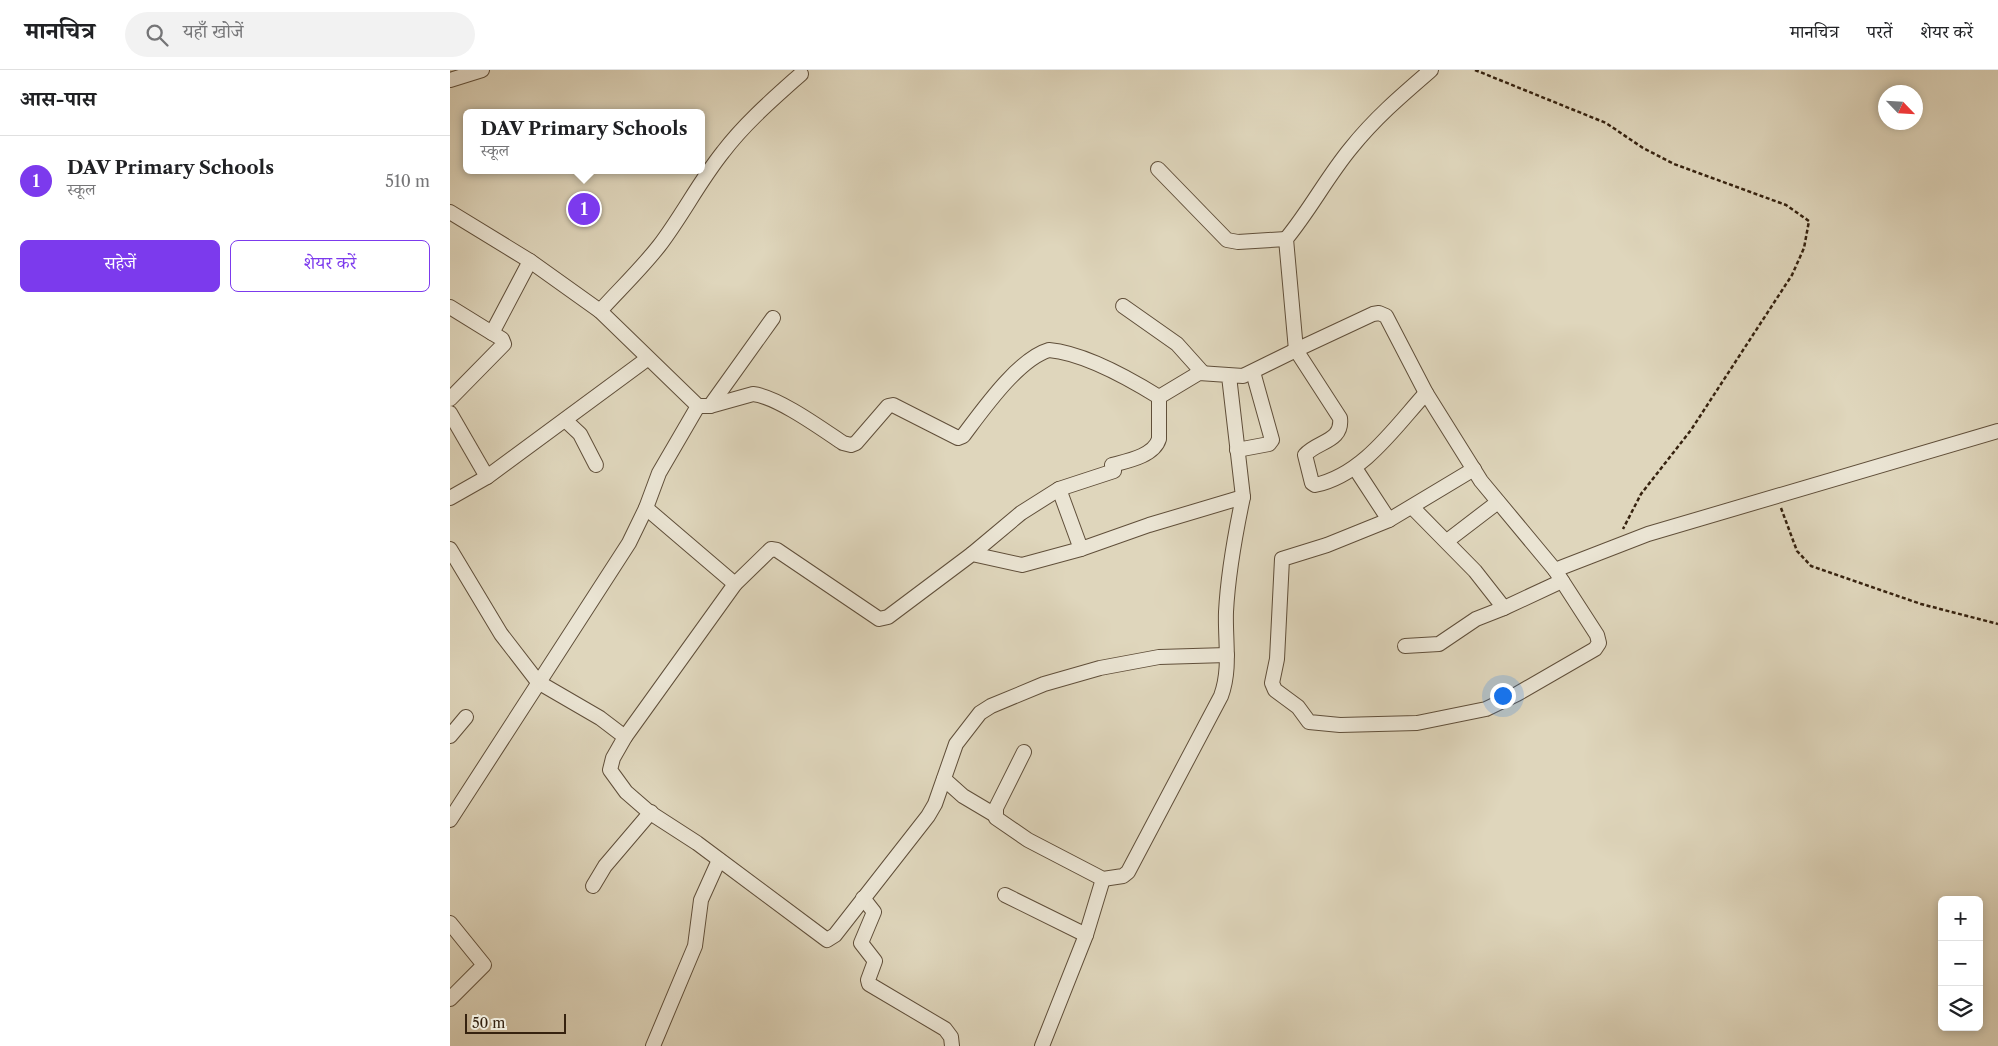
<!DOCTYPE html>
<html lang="hi">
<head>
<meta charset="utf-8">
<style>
	:root { --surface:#fff; --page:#f2f2f2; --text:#202124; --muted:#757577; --line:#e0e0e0; --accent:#7c3aed }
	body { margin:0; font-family:"Libre Caslon Text","Noto Serif Devanagari",serif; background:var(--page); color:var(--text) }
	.controls { position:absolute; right:15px; bottom:15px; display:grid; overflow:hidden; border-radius:8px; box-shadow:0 2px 8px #0003 }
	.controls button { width:45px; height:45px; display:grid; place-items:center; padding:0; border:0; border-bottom:1px solid var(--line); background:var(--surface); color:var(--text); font:25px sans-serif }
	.compass { position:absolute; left:1428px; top:15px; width:45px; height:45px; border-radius:50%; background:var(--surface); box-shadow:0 2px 8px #0003; rotate:115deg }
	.scale { position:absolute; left:15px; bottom:12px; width:101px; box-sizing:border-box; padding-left:5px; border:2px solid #36220f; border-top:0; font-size:14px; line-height:18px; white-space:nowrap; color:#36220f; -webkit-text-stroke:4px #eae4d3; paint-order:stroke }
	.you { position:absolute; left:1052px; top:625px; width:18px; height:18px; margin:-12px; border:4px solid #fff; border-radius:50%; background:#1a73e8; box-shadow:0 0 0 8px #1a73e833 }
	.badge { display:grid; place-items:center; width:32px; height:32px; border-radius:50%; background:var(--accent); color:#fff; font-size:16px; font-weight:700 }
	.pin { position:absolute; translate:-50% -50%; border:2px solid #fff; box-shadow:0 1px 5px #0006 }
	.popup { position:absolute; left:13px; top:39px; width:242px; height:65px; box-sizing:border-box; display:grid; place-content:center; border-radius:8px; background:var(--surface); filter:drop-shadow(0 1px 4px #0005); font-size:16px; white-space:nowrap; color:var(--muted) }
	.popup b { font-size:19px; color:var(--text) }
	.popup::after { content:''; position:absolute; left:50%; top:100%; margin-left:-10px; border:10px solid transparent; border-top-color:var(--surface) }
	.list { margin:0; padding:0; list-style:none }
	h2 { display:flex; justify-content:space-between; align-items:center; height:65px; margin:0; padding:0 20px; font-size:21px }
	h2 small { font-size:16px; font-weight:400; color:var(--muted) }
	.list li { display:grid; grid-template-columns:32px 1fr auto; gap:15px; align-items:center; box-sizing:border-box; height:90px; padding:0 20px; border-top:1px solid var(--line) }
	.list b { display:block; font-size:19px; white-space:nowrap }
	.list p { margin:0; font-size:16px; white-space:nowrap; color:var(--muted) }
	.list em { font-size:16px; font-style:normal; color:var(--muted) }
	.actions { display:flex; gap:10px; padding:15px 20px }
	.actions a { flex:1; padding:11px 0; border:1px solid var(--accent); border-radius:8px; text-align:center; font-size:18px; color:var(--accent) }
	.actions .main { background:var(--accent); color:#fff }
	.icon { flex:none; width:28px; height:28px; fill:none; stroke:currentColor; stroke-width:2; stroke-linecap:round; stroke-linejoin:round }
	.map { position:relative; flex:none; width:1548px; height:976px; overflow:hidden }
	header { display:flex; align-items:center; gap:30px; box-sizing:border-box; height:70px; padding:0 25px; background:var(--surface); border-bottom:1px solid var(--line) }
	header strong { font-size:24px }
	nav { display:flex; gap:28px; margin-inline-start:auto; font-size:18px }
	.search { width:350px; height:45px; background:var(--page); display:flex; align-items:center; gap:12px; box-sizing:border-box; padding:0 18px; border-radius:28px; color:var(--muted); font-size:19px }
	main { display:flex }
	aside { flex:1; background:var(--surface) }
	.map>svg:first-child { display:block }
</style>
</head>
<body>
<header>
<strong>मानचित्र</strong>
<div class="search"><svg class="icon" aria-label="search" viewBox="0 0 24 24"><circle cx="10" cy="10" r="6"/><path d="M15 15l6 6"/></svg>यहाँ खोजें</div>
<nav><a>मानचित्र</a><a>परतें</a><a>शेयर करें</a></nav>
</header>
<main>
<aside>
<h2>आस-पास<small></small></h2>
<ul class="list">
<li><span class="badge">1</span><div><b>DAV Primary Schools</b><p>स्कूल</p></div><em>510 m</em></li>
</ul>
<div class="actions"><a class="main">सहेजें</a><a>शेयर करें</a></div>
</aside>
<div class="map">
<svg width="1548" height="976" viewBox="0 0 1548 976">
	<rect width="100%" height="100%" fill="#dfd6bc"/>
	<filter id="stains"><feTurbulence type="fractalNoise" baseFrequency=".004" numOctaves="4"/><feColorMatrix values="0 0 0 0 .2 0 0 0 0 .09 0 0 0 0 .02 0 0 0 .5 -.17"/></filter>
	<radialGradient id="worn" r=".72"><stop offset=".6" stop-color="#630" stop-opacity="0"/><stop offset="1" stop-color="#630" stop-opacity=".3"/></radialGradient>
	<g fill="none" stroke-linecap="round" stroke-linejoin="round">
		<defs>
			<g id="street">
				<path d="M 981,0 C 952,25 925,48 901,78 C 877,107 860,140 836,169 L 846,280 L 923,244 L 929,243 L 936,246 L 976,323 L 1031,411 L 1105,500 L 1198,464 L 1548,361"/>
				<polyline points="0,10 32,0"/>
				<polyline points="708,99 777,170 788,172 836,169"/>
				<polyline points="0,142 80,191 150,241 248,336 209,403 196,438 179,473 0,750"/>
				<polyline points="673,236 727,274 753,303"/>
				<polyline points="0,237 42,263"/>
				<path d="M 150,241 C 169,220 191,199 209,176 C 232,146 249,112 273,82 C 295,53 323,29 351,4"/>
				<path d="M 779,306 L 793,427 L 699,455 L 631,479 L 609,419 L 664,401 L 662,395 C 677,391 704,386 709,369 L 709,327 L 749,303 L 793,306 L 846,280 L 890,348 C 893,372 867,371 855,385 L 862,413 L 865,415 C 913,405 945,357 976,323"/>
				<polyline points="0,329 54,274 52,269 42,263 80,191"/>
				<path d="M 248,336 L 260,336 L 303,324 C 328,327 372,359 393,373 L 401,375 L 406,373 L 438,336 L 443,335 L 508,368 L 513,366 C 532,341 568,289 599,280 C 633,283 680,309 709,327"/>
				<polyline points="260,336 323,248"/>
				<polyline points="0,343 37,407"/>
				<polyline points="115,350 130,364 146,395"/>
				<polyline points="787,380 819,374 822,370 803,302"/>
				<polyline points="905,398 939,450 1024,399"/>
				<polyline points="0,428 37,407 197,289"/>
				<polyline points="962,437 1025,501 1054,538 1112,511"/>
				<polyline points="196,438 285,514"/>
				<polyline points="939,450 877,475 832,489 827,589 822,613 825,620 848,637 859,652 890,655 967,653 1036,639 1067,624 1145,579 1149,573 1147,565 1105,500"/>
				<polyline points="997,471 1048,432"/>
				<polyline points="0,479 51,564 88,612 150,648 175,667 163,688 160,700 176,722 199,742 247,773 377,870 385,865 478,746 485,734 506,674 530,643 541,636 594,614 650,598 709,587 777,585"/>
				<polyline points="522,484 571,443 609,419"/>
				<polyline points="955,576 989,574 1026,549 1054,538"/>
				<polyline points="0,666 16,647"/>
				<polyline points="175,667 285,514 321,479 327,480 429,549 438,547 522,484 572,495 631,479"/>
				<path d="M 574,682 L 546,738 L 546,748 L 578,770 L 653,809 L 673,806 L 678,802 L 771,626 C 781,599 775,571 776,542 C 778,503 785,465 793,427"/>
				<polyline points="494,709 513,726 545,745"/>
				<polyline points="143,816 155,796 201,742"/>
				<polyline points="555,825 636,865"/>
				<polyline points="413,828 424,842 411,873 425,891 418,910 419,914 495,959 501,967 502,976"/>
				<polyline points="0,853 34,895 0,929"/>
				<polyline points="203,976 245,876 251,830 269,790"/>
				<polyline points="592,976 636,865 653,809"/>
			</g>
		</defs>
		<!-- street casing -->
		<use href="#street" stroke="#604f3a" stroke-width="16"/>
		<!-- path -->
		<g stroke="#36220f" stroke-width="2.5" stroke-dasharray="4 2.5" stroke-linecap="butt">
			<polyline points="1025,0 1156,53 1193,78 1224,94 1336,135 1359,151 1354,178 1342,205 1241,360 1191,424 1173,459"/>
			<polyline points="1331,438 1347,481 1361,496 1471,534 1548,554"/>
		</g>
		<!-- street -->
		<use href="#street" stroke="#eae4d3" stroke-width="14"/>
	</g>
	<rect width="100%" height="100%" filter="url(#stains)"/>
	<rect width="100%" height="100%" fill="url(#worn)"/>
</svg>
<div class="controls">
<button>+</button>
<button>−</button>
<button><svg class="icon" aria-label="layers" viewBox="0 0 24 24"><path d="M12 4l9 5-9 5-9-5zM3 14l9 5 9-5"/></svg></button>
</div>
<svg class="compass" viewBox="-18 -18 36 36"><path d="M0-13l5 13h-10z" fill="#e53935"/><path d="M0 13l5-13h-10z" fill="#757577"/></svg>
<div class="scale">50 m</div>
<div class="you"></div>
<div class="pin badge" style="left:134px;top:139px">1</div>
<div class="popup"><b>DAV Primary Schools</b>स्कूल</div>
</div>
</main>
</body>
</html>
